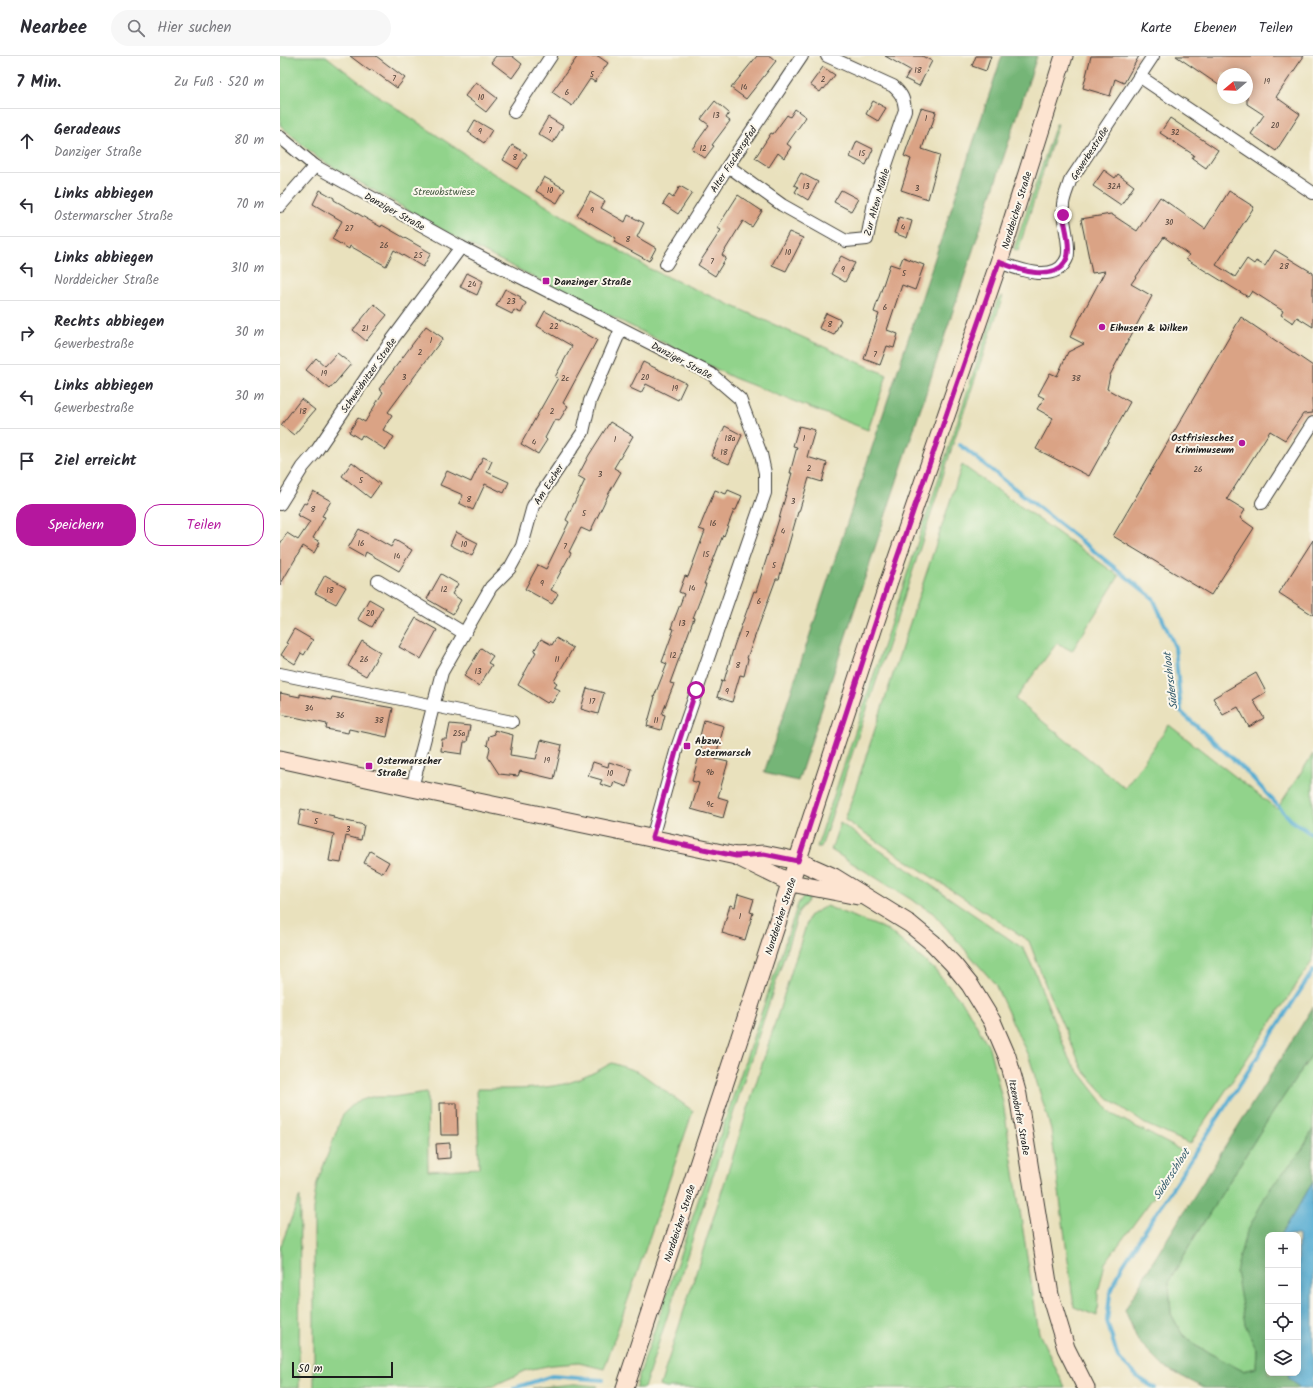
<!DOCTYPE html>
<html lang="de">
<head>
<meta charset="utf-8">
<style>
	:root { --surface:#fff; --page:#f7f7f7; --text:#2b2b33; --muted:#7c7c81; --line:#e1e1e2; --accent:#b5179e }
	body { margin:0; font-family:Kalam,sans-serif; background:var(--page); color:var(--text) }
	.controls { position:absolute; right:12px; bottom:12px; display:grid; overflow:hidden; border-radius:8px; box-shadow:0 2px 10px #0003 }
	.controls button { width:36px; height:36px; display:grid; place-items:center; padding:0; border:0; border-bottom:1px solid var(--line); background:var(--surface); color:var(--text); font:20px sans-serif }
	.compass { position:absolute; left:937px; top:12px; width:36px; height:36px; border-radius:50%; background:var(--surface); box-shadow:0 2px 10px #0003; rotate:251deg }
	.scale { position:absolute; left:12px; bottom:10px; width:101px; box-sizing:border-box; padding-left:4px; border:2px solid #1c1c1c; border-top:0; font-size:11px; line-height:14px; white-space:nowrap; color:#1c1c1c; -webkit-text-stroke:3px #fbf7ec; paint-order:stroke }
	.stop { position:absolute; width:12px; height:12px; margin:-9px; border:3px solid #b5179e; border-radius:50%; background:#fff }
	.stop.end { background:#b5179e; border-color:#fff; box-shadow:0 1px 4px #0008 }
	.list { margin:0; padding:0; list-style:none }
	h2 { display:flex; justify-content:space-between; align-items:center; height:52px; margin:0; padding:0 16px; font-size:17px }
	h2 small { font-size:13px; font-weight:400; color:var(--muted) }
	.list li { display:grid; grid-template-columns:26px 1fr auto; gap:12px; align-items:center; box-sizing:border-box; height:64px; padding:0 16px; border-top:1px solid var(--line) }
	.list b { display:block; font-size:15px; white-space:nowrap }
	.list p { margin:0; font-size:13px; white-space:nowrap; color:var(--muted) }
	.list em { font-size:13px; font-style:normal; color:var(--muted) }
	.actions { display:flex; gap:8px; padding:12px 16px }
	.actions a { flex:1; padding:9px 0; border:1px solid var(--accent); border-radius:16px; text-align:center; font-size:14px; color:var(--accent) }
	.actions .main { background:var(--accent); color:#fff }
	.icon { flex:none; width:22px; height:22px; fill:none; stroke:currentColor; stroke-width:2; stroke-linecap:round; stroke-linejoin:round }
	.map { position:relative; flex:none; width:1033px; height:1332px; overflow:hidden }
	header { display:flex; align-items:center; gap:24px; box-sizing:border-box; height:56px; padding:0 20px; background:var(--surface); border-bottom:1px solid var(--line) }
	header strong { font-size:19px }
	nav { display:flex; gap:22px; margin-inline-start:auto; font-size:14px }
	.search { width:280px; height:36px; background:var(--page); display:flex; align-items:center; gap:10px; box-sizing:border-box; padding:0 14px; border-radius:22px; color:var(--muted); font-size:15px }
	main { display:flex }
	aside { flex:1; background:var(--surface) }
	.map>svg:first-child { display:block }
</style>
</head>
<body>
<header>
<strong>Nearbee</strong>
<div class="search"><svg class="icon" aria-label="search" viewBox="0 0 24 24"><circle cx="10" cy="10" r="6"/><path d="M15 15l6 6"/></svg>Hier suchen</div>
<nav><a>Karte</a><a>Ebenen</a><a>Teilen</a></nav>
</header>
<main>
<aside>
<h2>7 Min.<small>Zu Fuß · 520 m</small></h2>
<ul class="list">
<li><svg class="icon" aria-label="ahead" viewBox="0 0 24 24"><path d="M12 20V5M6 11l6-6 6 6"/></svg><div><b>Geradeaus</b><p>Danziger Straße</p></div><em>80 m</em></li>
<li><svg class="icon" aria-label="left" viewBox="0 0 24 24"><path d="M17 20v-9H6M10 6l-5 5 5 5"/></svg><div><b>Links abbiegen</b><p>Ostermarscher Straße</p></div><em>70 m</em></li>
<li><svg class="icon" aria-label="left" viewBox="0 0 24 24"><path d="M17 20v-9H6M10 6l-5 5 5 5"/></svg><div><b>Links abbiegen</b><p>Norddeicher Straße</p></div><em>310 m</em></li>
<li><svg class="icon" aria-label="right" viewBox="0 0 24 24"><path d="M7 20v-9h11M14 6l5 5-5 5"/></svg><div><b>Rechts abbiegen</b><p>Gewerbestraße</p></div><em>30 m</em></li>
<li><svg class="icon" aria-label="left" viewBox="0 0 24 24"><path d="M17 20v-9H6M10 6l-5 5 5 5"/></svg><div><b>Links abbiegen</b><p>Gewerbestraße</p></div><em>30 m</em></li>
<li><svg class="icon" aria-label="arrive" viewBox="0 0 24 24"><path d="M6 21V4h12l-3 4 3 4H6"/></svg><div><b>Ziel erreicht</b></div></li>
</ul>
<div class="actions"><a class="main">Speichern</a><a>Teilen</a></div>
</aside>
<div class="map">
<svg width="1033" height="1332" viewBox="0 0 1033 1332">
	<rect width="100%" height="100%" fill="#fbf7ec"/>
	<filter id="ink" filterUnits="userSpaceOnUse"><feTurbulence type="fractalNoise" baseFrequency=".025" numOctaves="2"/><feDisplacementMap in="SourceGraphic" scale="8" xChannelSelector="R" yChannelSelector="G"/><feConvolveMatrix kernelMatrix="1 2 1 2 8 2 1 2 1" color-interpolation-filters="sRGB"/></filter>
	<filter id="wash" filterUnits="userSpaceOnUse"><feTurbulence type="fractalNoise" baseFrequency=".012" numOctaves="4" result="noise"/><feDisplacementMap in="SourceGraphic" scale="16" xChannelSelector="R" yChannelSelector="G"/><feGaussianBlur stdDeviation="0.9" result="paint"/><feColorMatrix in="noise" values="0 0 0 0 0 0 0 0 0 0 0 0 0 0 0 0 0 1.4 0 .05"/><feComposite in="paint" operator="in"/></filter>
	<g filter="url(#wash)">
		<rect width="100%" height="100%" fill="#e9e1bd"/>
		<!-- green -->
		<g fill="#91d38b" stroke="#567854">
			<polygon points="0,0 46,0 87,32 211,116 370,213 607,319 588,374 454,322 184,186 39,103 0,69"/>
			<polygon points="776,68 778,68 738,195 734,193"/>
			<polygon points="723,240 674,385 634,511 545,780 541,791 537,791 718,243"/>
			<polygon points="682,409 839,520 792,595 777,587 735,643 845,732 889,669 997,753 1033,698 1033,904 910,1088 865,1068 829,1043 803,1014 769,938 749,885 565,764"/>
			<polygon points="560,767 744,893 754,914 789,1003 832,1058 906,1097 825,1207 818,1237 817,1260 794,1251 771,1073 750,1004 715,928 653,857 551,794"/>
			<polygon points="528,838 531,839 528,845 519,855 364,1332 355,1332 518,848 522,842"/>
			<polygon points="546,850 608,874 654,913 686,951 709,991 723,1046 759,1277 785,1332 386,1332 380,1330 529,860"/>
			<polygon points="1033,997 1033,1073 1022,1094 988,1135 965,1268 977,1295 976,1312 963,1315 916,1290 902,1278 891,1258 889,1226 914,1182 980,1076"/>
			<path d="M 332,1007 L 359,1016 L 413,1055 L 324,1313 L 299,1307 L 272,1309 L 247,1314 L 213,1330 L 202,1332 L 34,1332 L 34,1145 L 37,1127 L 63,1058 L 76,1046 L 91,1041 L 113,1041 L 147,1036 L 148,1115 L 199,1112 L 197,1033 C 226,1033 256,1034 284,1028 C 301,1024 317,1015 332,1007 Z"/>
			<polygon points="20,1140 19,1332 0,1332 0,1192"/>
			<polygon points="294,1328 318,1330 317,1332 252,1332"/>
		</g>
		<!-- forest -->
		<g fill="#74b577" stroke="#48684a">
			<polygon points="722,0 757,0 518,725 484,717"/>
			<polygon points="1033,951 1033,997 980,1076 914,1182 889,1226 891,1258 902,1278 916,1290 963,1315 976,1312 977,1295 965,1268 956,1216 965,1180 988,1135 1022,1094 1033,1073 1033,1126 1001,1179 988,1179 988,1317 1008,1317 1009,1322 1020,1332 924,1332 884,1311 858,1285 845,1254 872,1207"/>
		</g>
		<!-- water -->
		<polygon fill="#55acd2" stroke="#386477" points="1033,1126 1033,1332 1020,1332 1009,1322 1008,1317 1018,1317 1018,1179 1001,1179"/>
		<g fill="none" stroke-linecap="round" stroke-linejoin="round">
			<!-- stream -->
			<g stroke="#55acd2" stroke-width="4">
				<polyline points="680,389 873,542 895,591 901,656 967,716 1011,764 1033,779"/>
				<polyline points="234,1332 272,1320 323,1324"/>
				<polyline points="875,1332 859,1322 838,1302 827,1265 830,1238 842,1210 1033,915"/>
			</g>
		</g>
		<g id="blocks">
			<!-- building -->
			<g fill="#daa385">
				<polygon points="70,0 96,0 125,22 117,32 91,13 90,15"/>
				<polygon points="216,0 232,0 242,8 232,22 211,6"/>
				<polygon points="298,0 318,0 328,7 315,26 310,23 292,50 272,36"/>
				<polygon points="477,0 490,0 496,5 466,43 451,32"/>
				<polygon points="605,0 642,0 652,5 639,30 625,23 630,14"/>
				<polygon points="696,0 711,0 706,15 692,10"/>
				<polygon points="811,0 859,0 844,27 835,23 830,40 803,32"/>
				<polygon points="896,0 1024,0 996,41 1020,58 996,95 971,78 984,59 967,48 967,18 943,18 943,32"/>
				<polygon points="543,11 555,19 544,33 543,32 540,36 530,29"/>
				<polygon points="196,26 217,42 206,56 185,40"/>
				<polygon points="435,45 449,57 446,62 450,65 432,89 434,90 425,102 412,93 429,69 421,63"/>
				<polygon points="593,45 606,52 598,65 586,58"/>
				<polygon points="641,52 656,56 651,72 649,72 642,93 660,99 648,143 621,134 631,103 624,100"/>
				<polygon points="515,53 526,61 507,88 511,91 504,102 498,97 489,111 475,102 491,77 493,78 507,59 510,61"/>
				<polygon points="268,61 283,70 273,87 258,78"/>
				<polygon points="890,62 938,94 926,112 912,102 914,99 880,77"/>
				<polygon points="195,64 212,74 204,87 188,76"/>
				<polygon points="577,85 593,93 586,109 570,101"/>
				<polygon points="232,89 247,98 238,113 223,104"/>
				<polygon points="824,114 835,122 838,118 854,130 841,149 813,130"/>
				<polygon points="521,117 538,126 528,144 515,136 518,131 514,129"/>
				<polygon points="264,121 285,133 277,147 256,135"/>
				<polygon points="400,130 412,137 398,158 383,148 389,139 393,142"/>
				<polygon points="40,134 54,142 54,144 101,171 102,169 151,197 143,211 114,194 106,210 70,190 69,193 52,183 62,165 33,148"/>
				<polygon points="561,134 578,143 571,155 554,146"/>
				<polygon points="949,135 974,151 936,209 955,221 967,203 974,208 976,205 985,210 995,194 1033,217 1033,271 1017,261 1013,267 1001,259 1003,255 972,235 968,241 906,203 909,199 884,181 851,228 872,240 830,319 827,333 850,346 809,420 756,393 773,362 757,353 764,342 758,339 770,317 777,320 788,296 804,288 790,281 825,215 812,217 801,163 831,158 857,175 880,141 925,173"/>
				<polygon points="310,136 325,145 321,152 345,166 348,159 364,167 357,181 376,192 369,205 334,186 336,182 297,159"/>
				<polygon points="458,139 482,155 472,171 463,165 442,199 446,202 435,220 418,209 441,174 437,172"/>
				<polygon points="619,161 632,165 627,182 614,177"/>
				<polygon points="509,176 523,182 506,215 492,209"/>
				<polygon points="561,200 575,207 565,226 551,218"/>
				<polygon points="623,201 644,209 635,234 622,229 607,274 618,278 614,292 607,290 600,309 584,303 599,258 594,256 610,208 619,211"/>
				<polygon points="187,217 203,225 197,239 180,231"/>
				<polygon points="225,233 241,241 240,243 246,247 241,257 234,254 232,258 216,250"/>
				<polygon points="94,248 107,259 86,285 73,274"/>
				<polygon points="265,255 317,284 283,347 288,350 279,365 275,363 265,382 267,384 258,398 241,388 278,322 275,321 292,290 257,270"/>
				<polygon points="546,257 561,264 554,279 539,272"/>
				<polygon points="961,261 1033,310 1033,340 1032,343 1033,357 1023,358 1005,384 990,375 947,443 965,454 960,462 974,472 931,539 833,480"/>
				<polygon points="146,270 163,282 108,356 112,359 103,374 114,381 106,394 82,379 80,383 69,376 78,362 85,366 103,336 99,333"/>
				<polygon points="57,297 71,308 50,333 26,314 36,302 45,310"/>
				<polygon points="363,306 406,327 398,344 366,328 361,337 350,332"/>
				<polygon points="21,343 35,354 14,379 1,369"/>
				<polygon points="330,366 353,380 334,412 341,416 329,437 310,476 301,472 289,496 291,497 271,534 278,538 272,548 245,533 258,509 266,513 289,466 286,464 305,424 298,420 309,399"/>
				<polygon points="445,370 462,379 449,408 431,400"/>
				<polygon points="519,370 535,374 527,401 547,407 542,426 529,422 519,456 518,456 499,523 496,523 467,602 468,603 464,620 460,619 452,646 437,641 442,624 444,625 454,590 474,535 476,536 499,463 512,417 510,417 517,391 513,390"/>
				<polygon points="203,401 212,405 207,416 229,426 224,437 205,428 193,454 179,447 183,439 160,429 167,415 191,426"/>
				<polygon points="72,406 100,428 90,442 62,420"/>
				<polygon points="435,434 446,438 448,434 462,440 456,454 454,454 444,480 443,479 424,528 426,528 413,562 414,562 390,627 394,628 382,658 385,659 381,674 367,670 375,641 374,641 387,608 382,606 394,573 391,572 404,538 399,536 405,520 408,521 425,475 419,473"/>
				<polygon points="33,435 51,445 42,460 45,461 33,482 40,486 34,497 23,490 0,529 0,488 7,477 18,484 30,466 17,459 24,447 26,448"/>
				<polygon points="79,473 111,491 115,484 132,494 119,515 86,496 84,501 68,492"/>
				<polygon points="176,476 198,487 192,500 170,489"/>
				<polygon points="1033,484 1033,559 999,537"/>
				<polygon points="161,518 178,528 172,538 181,544 173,558 147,543"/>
				<polygon points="45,519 66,531 56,548 35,537"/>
				<polygon points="89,543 103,551 92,571 78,563"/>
				<polygon points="136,562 157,574 141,603 119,591"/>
				<polygon points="14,573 33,584 24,599 21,597 15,608 1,599 8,588 6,587"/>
				<polygon points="276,582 293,592 274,625 277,627 274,631 280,634 272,647 269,645 267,647 238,629 256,596 254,595 261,583 272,589"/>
				<polygon points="82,585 100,596 86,620 68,610"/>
				<polygon points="201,592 213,600 208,607 212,609 199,630 184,620"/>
				<polygon points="976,617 986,636 973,644 984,662 969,671 958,651 943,659 933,642"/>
				<polygon points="307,632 324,637 318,658 301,653"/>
				<polygon points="0,637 20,641 20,638 51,644 52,641 113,652 107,681 69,673 68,677 46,673 47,668 0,658"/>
				<polygon points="424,664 444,670 435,703 448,706 438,741 448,744 443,762 411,753 419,727 412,725 424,682 420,680"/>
				<polygon points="170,668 190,670 187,686 184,686 182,698 161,695 162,683 167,683"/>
				<polygon points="214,674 233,679 230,699 256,703 261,684 282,689 274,723 240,715 238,720 219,718 208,701 210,692 207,689 209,680 215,678"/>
				<polygon points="313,706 328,711 329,706 352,713 347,731 334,726 332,732 320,728 322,724 308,720"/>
				<polygon points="21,753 54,760 53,762 84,769 81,784 66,780 61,807 49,805 54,778 18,769"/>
				<polygon points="90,795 109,806 103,817 84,807"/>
				<polygon points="458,838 474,843 470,856 473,857 465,884 442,877 450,849 455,851"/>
				<polygon points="160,1047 177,1047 178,1079 161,1079"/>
				<polygon points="170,1087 170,1102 157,1103 156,1088"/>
			</g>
		</g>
	</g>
	<g filter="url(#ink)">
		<use href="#blocks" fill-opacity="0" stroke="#3b3a34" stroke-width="1"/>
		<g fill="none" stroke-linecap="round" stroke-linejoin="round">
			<defs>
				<g id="street">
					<polyline points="859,20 1033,137"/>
					<polyline points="234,56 271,0"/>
					<polyline points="0,81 35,110 181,191 431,318 460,343 481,398 485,417 485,437 397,692 372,782"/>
					<path d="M 448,110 L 502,149 L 566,185 L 587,183 L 595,141 L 625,54 C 624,43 622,38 613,30 L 547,0"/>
					<polyline points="0,150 35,110"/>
					<path d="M 719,206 C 737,213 773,227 785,206 C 787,203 788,201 788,197 C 789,181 782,165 783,148 C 784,140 788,132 790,125 L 873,0"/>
					<polyline points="386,208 448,110 522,0"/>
					<polyline points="982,447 1033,367"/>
					<polyline points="0,448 23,411 35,397 109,288 181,191"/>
					<polyline points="98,525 184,577"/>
					<polyline points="0,618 232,666"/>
					<polyline points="132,732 162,616 211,531 230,512 242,490 253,450 303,376 310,345 341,273"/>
				</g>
				<g id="secondary">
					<polyline points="0,703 132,732 456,800 484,798 518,805 554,821 630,868 653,887 673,908 690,929 712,965 727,1000 738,1039 770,1239 786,1292 806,1332"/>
					<polyline points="456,800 511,827 578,840"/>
					<polyline points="345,1332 608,528 719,206 784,0"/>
				</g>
			</defs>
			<!-- street casing -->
			<use href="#street" stroke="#3b3a34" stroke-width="14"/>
			<!-- secondary casing -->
			<use href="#secondary" stroke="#3b3a34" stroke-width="19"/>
			<!-- street -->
			<use href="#street" stroke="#fff" stroke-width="12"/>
			<!-- secondary -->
			<use href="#secondary" stroke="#fde4d1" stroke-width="17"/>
		</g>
	</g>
	<g fill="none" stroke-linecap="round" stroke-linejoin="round" filter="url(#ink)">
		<!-- route -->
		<path stroke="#b5179e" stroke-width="5" d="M 416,634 L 397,692 L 372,782 L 456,800 L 484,798 L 518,805 L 608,528 L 719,206 C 736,213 773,226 785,206 C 786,204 788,201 788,198 C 790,185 785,171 783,159"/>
	</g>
	<!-- markers -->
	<g fill="#b5179e" stroke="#fbf7ec" stroke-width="1.5">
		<rect x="262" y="221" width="8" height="8" rx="2"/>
		<circle cx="822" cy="271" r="4"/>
		<circle cx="962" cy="387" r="4"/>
		<rect x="403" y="686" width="8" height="8" rx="2"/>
		<rect x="85" y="706" width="8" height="8" rx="2"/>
	</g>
	<g text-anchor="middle" stroke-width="4" stroke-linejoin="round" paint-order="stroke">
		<!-- number labels -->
		<g font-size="8" fill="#4c3e36">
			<text x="638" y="17">18</text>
			<text x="312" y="21">5</text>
			<text x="114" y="25">7</text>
			<text x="543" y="26">2</text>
			<text x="987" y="28">19</text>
			<text x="464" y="34">14</text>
			<text x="287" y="39">6</text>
			<text x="201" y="44">10</text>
			<text x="436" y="62">13</text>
			<text x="646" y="65">1</text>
			<text x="995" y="72">20</text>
			<text x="270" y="77">7</text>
			<text x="200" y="78">9</text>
			<text x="895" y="79">32</text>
			<text x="423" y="95">12</text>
			<text x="582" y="100">15</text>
			<text x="235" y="104">8</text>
			<text x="526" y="133">13</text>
			<text x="834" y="133">32A</text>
			<text x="637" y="135">3</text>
			<text x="270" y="137">10</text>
			<text x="312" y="157">9</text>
			<text x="889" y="169">30</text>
			<text x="623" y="174">4</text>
			<text x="69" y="175">27</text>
			<text x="348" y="186">8</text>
			<text x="104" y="192">26</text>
			<text x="508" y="199">10</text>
			<text x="138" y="202">25</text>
			<text x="432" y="208">7</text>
			<text x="1004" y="213">28</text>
			<text x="563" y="216">9</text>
			<text x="624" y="220">5</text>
			<text x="192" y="231">24</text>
			<text x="231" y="248">23</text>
			<text x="605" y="254">6</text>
			<text x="550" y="271">8</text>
			<text x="274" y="273">22</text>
			<text x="85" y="275">21</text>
			<text x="151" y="287">1</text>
			<text x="140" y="299">2</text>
			<text x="595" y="301">7</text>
			<text x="44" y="320">19</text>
			<text x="124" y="324">3</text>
			<text x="365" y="324">20</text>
			<text x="285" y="325">2c</text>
			<text x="796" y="325">38</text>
			<text x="395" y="335">19</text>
			<text x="23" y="358">18</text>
			<text x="272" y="358">2</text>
			<text x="450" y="385">18a</text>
			<text x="524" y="385">1</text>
			<text x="335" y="386">1</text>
			<text x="254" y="389">4</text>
			<text x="444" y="399">18</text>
			<text x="529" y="415">2</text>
			<text x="918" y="416">26</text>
			<text x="320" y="421">3</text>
			<text x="81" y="427">5</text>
			<text x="189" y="446">8</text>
			<text x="513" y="448">3</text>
			<text x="33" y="456">8</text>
			<text x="304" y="460">5</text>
			<text x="433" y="470">16</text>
			<text x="503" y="478">4</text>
			<text x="81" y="490">16</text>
			<text x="184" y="491">10</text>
			<text x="285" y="493">7</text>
			<text x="426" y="501">15</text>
			<text x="117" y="503">14</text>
			<text x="494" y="512">5</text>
			<text x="262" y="530">9</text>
			<text x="412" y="535">14</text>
			<text x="164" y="536">12</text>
			<text x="50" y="537">18</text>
			<text x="479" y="548">6</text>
			<text x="90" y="560">20</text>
			<text x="402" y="570">13</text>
			<text x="467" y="581">7</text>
			<text x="393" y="602">12</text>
			<text x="84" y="606">26</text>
			<text x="277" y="606">11</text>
			<text x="458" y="612">8</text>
			<text x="198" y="618">13</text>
			<text x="447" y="638">9</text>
			<text x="312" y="648">17</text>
			<text x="29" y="655">34</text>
			<text x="60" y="662">36</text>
			<text x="99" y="667">38</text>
			<text x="376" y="667">11</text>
			<text x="179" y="680">25a</text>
			<text x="267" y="707">19</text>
			<text x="430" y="719">9b</text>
			<text x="330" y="720">10</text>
			<text x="430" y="751">9c</text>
			<text x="36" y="768">5</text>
			<text x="68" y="776">3</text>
			<text x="460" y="863">1</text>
		</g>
		<!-- street labels -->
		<g font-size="10" fill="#1c1c1c" stroke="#fbf7ec">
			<text transform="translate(809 97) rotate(-57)" y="4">Gewerbestraße</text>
			<text transform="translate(453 103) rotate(-57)" y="4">Alter Fischerspfad</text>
			<text transform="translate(596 146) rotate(-74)" y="4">Zur Alten Mühle</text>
			<text transform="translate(736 154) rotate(-73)" y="4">Norddeicher Straße</text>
			<text transform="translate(115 155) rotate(29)" y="4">Danziger Straße</text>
			<text transform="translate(402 304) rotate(28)" y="4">Danziger Straße</text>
			<text transform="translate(88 319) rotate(-55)" y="4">Schweidnitzer Straße</text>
			<text transform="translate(268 428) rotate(-57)" y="4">Am Escher</text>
			<text transform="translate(500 860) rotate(-72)" y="4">Norddeicher Straße</text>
			<text transform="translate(740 1061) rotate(79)" y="4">Itzendorfer Straße</text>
			<text transform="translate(399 1167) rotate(-72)" y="4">Norddeicher Straße</text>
		</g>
		<!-- park labels -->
		<g font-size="10" fill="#455c43" stroke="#fbf7ec">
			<text x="164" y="139">Streuobstwiese</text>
		</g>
		<!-- poi labels -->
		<g font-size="10" font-weight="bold" fill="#1c1c1c" stroke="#fbf7ec" text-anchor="start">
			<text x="274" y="229">Danzinger Straße</text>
			<text x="830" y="275">Eihusen &amp; Wilken</text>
			<text x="954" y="385" text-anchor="end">Ostfrisiesches<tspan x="954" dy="12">Krimimuseum</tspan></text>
			<text x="415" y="688">Abzw.<tspan x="415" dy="12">Ostermarsch</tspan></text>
			<text x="97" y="708">Ostermarscher<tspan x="97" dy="12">Straße</tspan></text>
		</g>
		<!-- water labels -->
		<g font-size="11" font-style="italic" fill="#365d6e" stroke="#fbf7ec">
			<text transform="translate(890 625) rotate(-97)" y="4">Süderschloot</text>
			<text transform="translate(891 1118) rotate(-57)" y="4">Süderschloot</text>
		</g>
	</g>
</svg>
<div class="controls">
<button>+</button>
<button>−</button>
<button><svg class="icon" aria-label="locate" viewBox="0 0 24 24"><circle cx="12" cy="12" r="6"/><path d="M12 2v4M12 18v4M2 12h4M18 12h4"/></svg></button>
<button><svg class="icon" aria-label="layers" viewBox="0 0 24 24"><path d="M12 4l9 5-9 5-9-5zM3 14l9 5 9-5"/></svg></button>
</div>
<svg class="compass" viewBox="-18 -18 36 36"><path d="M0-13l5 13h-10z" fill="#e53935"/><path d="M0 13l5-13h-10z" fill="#7c7c81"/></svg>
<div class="scale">50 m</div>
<div class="stop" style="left:416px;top:634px"></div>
<div class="stop end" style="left:783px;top:159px"></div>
</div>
</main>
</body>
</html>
